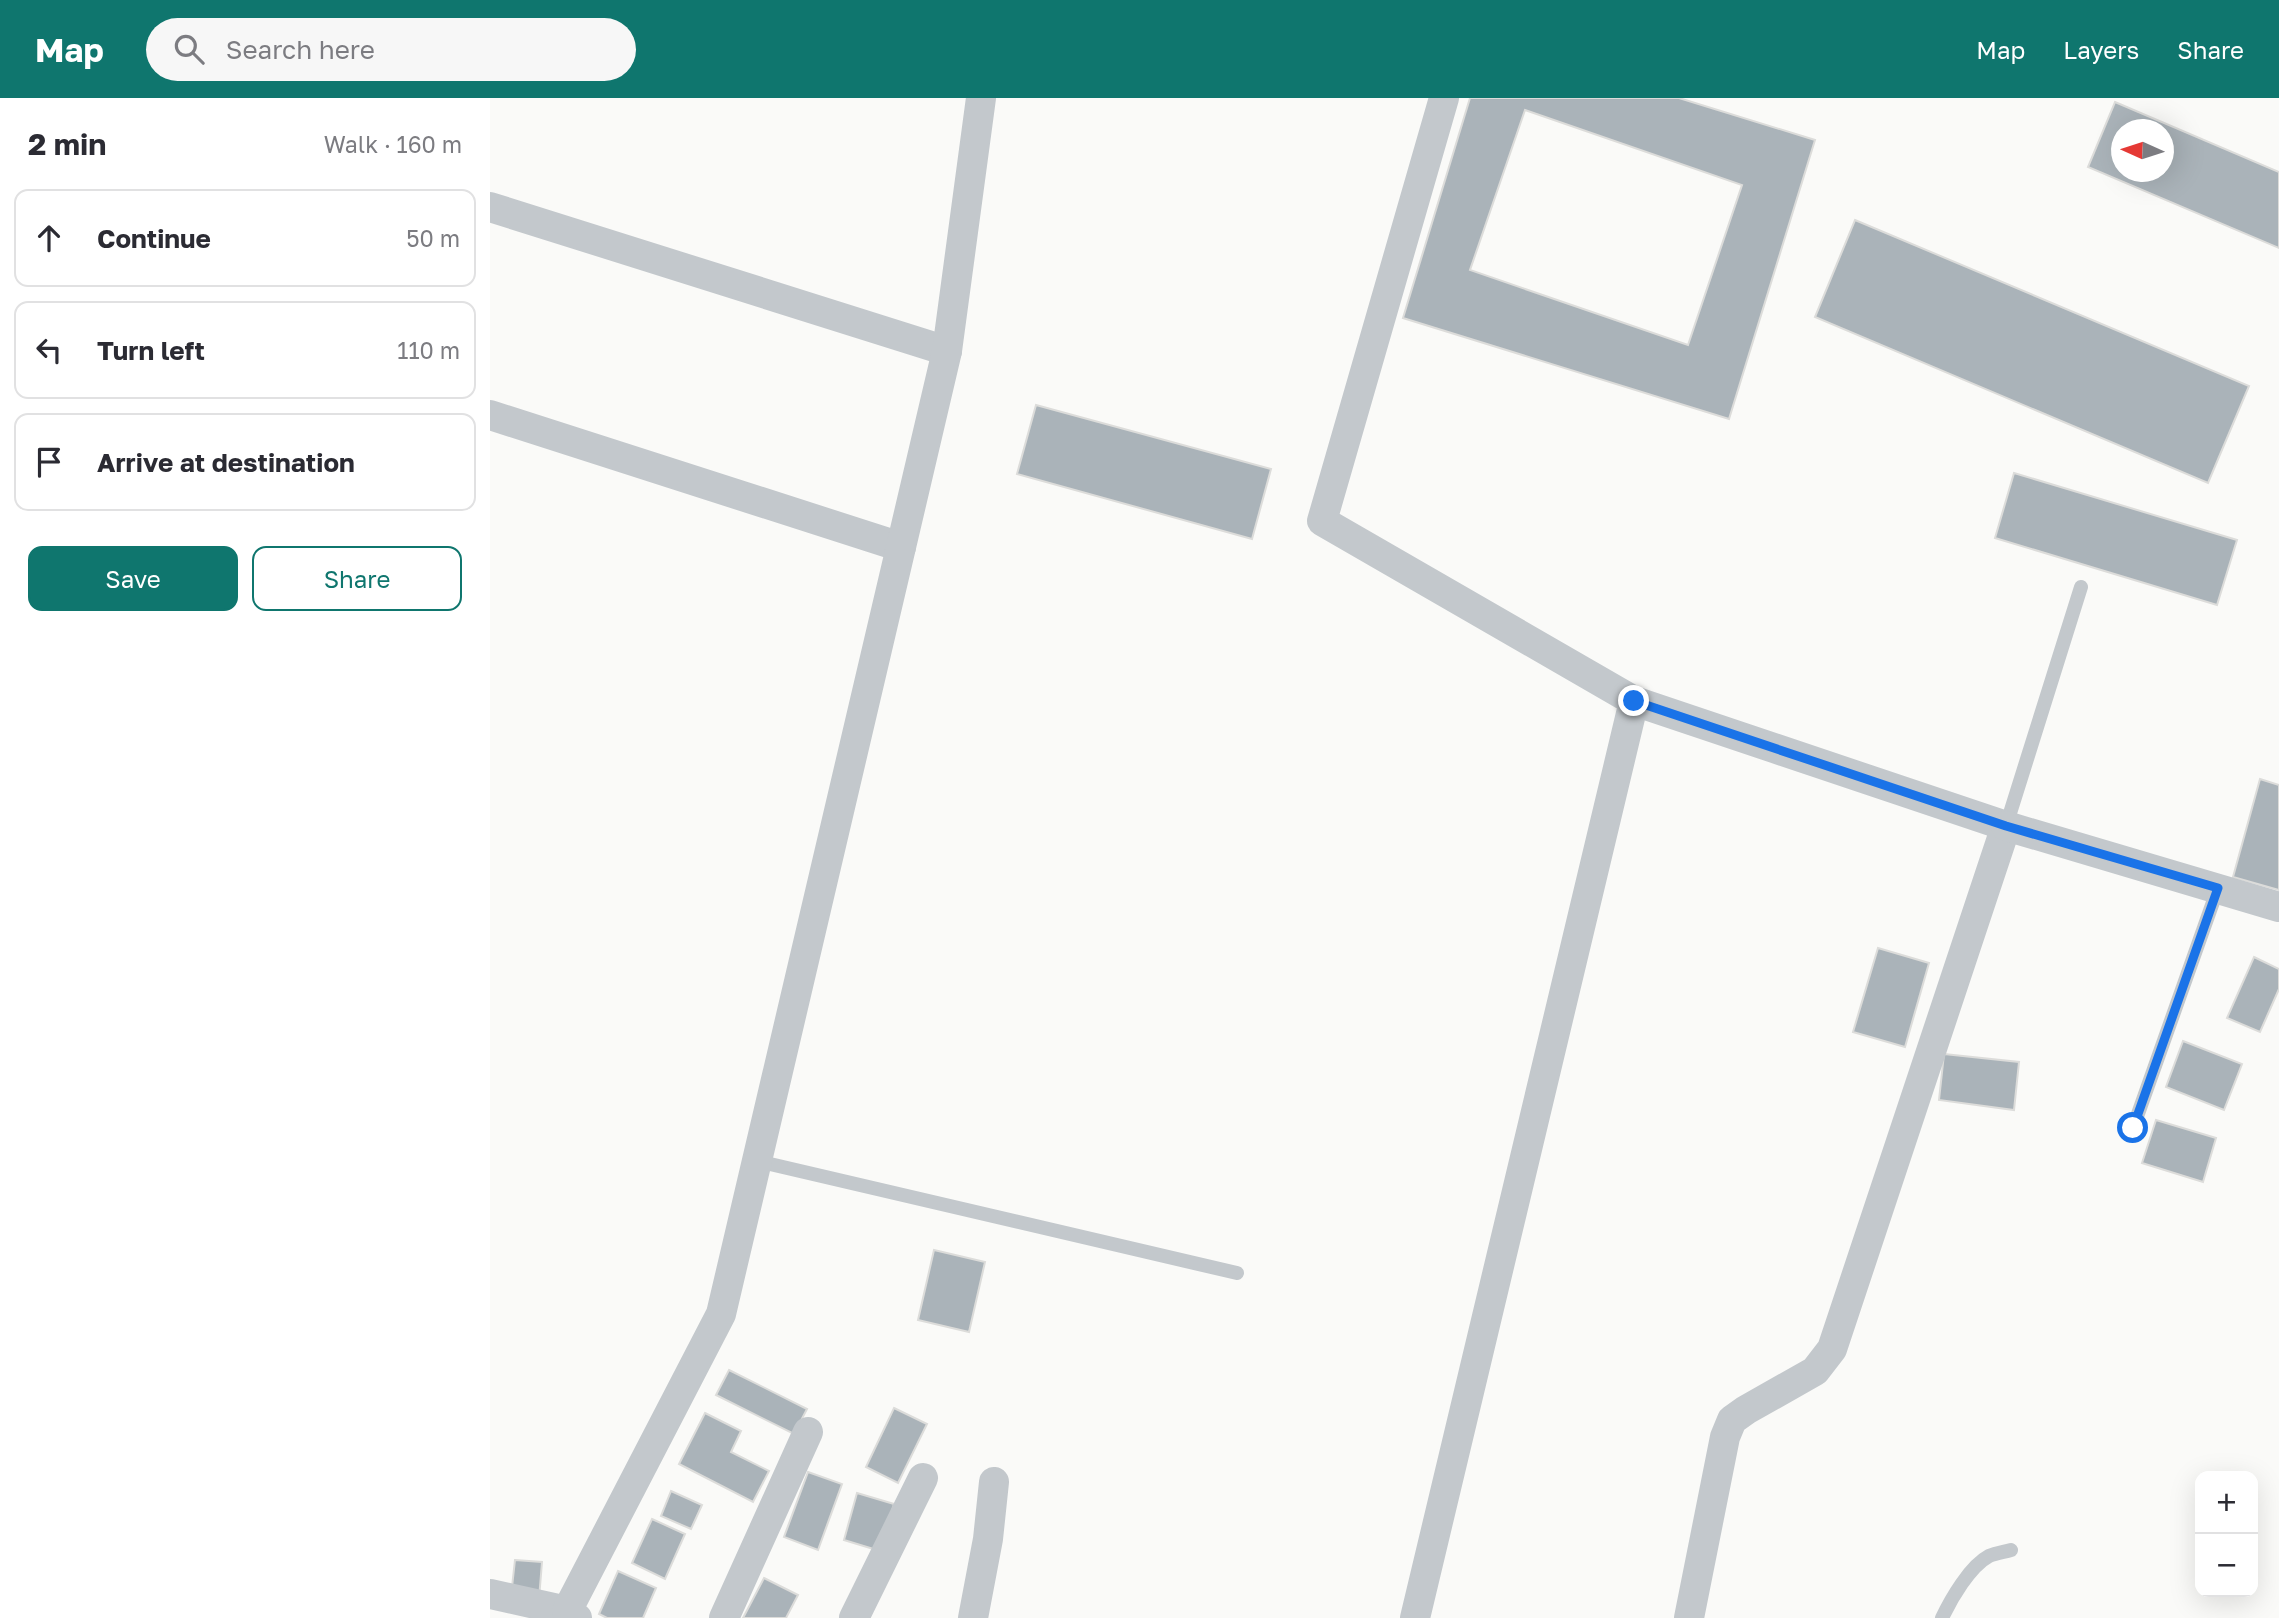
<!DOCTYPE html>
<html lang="en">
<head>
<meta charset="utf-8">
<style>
	:root { --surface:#fff; --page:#f7f7f7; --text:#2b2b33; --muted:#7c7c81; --line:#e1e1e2; --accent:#0f766e }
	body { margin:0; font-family:"Golos Text",sans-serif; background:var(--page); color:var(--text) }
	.controls { position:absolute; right:21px; bottom:21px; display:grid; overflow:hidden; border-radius:14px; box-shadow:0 7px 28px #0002 }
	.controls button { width:63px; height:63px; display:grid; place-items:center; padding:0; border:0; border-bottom:2px solid var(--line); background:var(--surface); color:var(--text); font:35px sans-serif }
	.compass { position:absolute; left:1621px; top:21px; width:63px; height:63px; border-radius:50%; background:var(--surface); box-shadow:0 7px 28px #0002; rotate:273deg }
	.stop { position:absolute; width:21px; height:21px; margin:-16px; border:5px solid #1a73e8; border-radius:50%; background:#fff }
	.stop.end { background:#1a73e8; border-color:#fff; box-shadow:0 2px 7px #0008 }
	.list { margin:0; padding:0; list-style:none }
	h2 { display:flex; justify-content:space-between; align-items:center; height:91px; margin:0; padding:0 28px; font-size:30px }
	h2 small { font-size:23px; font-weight:400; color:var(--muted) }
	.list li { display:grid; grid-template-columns:46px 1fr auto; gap:21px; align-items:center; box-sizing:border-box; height:98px; margin:0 14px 14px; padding:0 14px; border:2px solid var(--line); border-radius:14px }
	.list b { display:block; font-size:26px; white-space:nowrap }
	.list em { font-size:23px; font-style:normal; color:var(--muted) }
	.actions { display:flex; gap:14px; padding:21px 28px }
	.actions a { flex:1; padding:16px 0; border:2px solid var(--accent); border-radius:14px; text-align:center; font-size:24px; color:var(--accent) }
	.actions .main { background:var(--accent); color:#fff }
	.icon { flex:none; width:38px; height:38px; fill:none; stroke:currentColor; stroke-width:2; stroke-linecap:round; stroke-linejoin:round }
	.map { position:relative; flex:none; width:1789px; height:1520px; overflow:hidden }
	header { display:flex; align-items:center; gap:42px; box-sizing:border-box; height:98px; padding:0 35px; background:var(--accent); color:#fff }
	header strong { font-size:33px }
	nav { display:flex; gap:38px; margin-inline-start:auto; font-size:24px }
	.search { width:490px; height:63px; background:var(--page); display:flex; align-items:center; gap:18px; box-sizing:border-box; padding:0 24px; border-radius:38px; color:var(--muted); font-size:26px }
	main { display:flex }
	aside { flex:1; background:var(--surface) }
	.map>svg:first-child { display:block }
</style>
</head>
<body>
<header>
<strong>Map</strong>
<div class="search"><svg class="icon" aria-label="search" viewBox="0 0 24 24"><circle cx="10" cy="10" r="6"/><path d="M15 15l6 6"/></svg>Search here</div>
<nav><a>Map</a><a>Layers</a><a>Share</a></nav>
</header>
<main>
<aside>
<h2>2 min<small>Walk · 160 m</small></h2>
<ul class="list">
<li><svg class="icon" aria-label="ahead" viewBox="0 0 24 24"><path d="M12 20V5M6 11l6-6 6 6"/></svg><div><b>Continue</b></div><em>50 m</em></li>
<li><svg class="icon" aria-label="left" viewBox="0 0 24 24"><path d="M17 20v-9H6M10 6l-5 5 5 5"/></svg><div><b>Turn left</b></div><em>110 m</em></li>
<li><svg class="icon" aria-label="arrive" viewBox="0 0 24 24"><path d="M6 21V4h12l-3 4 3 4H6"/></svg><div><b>Arrive at destination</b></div></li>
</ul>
<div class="actions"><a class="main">Save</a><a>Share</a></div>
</aside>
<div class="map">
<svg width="1789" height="1520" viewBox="0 0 1789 1520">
	<rect width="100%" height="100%" fill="#fafaf8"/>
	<!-- building -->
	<g fill="#aab3b9" stroke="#dcdcda" stroke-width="2" fill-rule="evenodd">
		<path d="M 980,0 L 1189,0 L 1325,42 L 1239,321 L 913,220 ZM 1035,12 L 1252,87 L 1198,247 L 980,172 Z"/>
		<path d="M 1625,4 L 1789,74 L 1789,150 L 1598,69 ZM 1632,32 L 1674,32 L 1674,74 L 1632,74 Z"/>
		<polygon points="1365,122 1759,288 1718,385 1325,219"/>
		<polygon points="546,307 781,371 762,441 527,376"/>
		<polygon points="1524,375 1747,442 1727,507 1505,440"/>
		<polygon points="1770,681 1789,687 1789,792 1743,779"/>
		<polygon points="1388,850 1439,865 1415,949 1363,934"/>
		<polygon points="1764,859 1789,871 1789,891 1770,934 1737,920"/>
		<polygon points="1693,943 1752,966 1734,1012 1676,989"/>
		<polygon points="1454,956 1529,964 1524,1012 1449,1002"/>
		<polygon points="1666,1022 1726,1040 1713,1084 1652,1065"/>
		<polygon points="444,1152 495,1164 479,1234 428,1222"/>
		<polygon points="239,1272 317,1311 304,1336 226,1297"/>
		<polygon points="404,1310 437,1326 408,1385 376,1369"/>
		<polygon points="215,1315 251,1333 241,1354 279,1373 263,1404 189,1366"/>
		<polygon points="318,1374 352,1386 328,1452 294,1439"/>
		<polygon points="181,1393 212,1407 201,1431 171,1418"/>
		<polygon points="367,1395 404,1406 390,1453 354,1442"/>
		<polygon points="162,1421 195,1436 175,1481 142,1465"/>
		<polygon points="25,1462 52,1464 49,1501 21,1498"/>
		<polygon points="128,1473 166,1490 153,1520 117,1520 109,1516"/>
		<polygon points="274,1480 308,1497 296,1520 253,1520"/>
	</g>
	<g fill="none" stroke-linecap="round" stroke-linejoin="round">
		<!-- lane -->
		<g stroke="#c3c8cc" stroke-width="14">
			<polyline points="1516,728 1591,489"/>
			<polyline points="1643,1030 1728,790"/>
			<polyline points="267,1063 747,1175"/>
			<path d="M 1452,1520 C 1461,1501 1480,1468 1499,1458 C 1506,1455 1514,1454 1521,1452"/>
		</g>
		<!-- street -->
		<g stroke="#c3c8cc" stroke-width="30">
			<polyline points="0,109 457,253"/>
			<polyline points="0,317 411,449"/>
			<polyline points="1144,603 1516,728 1342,1251 1325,1273 1256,1312 1242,1322 1235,1339 1199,1520"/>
			<polyline points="1516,728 1789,809"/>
			<polyline points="0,1496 77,1513"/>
			<polyline points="87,1520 77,1513 231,1216 457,253 491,0"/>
			<polyline points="234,1520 318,1334"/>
			<polyline points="364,1520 433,1380"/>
			<polyline points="483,1520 498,1441 504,1384"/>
			<polyline points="925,1520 1144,603 832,423 954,0"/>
		</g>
	</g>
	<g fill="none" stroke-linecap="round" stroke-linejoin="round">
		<!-- route -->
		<polyline stroke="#1a73e8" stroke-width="9" points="1144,603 1516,728 1728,790 1643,1030"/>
	</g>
</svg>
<div class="controls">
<button>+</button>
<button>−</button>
</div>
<svg class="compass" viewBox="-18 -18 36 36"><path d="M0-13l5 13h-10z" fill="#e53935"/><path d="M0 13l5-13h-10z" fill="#7c7c81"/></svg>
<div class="stop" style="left:1643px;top:1030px"></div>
<div class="stop end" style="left:1144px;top:603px"></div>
</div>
</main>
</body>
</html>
